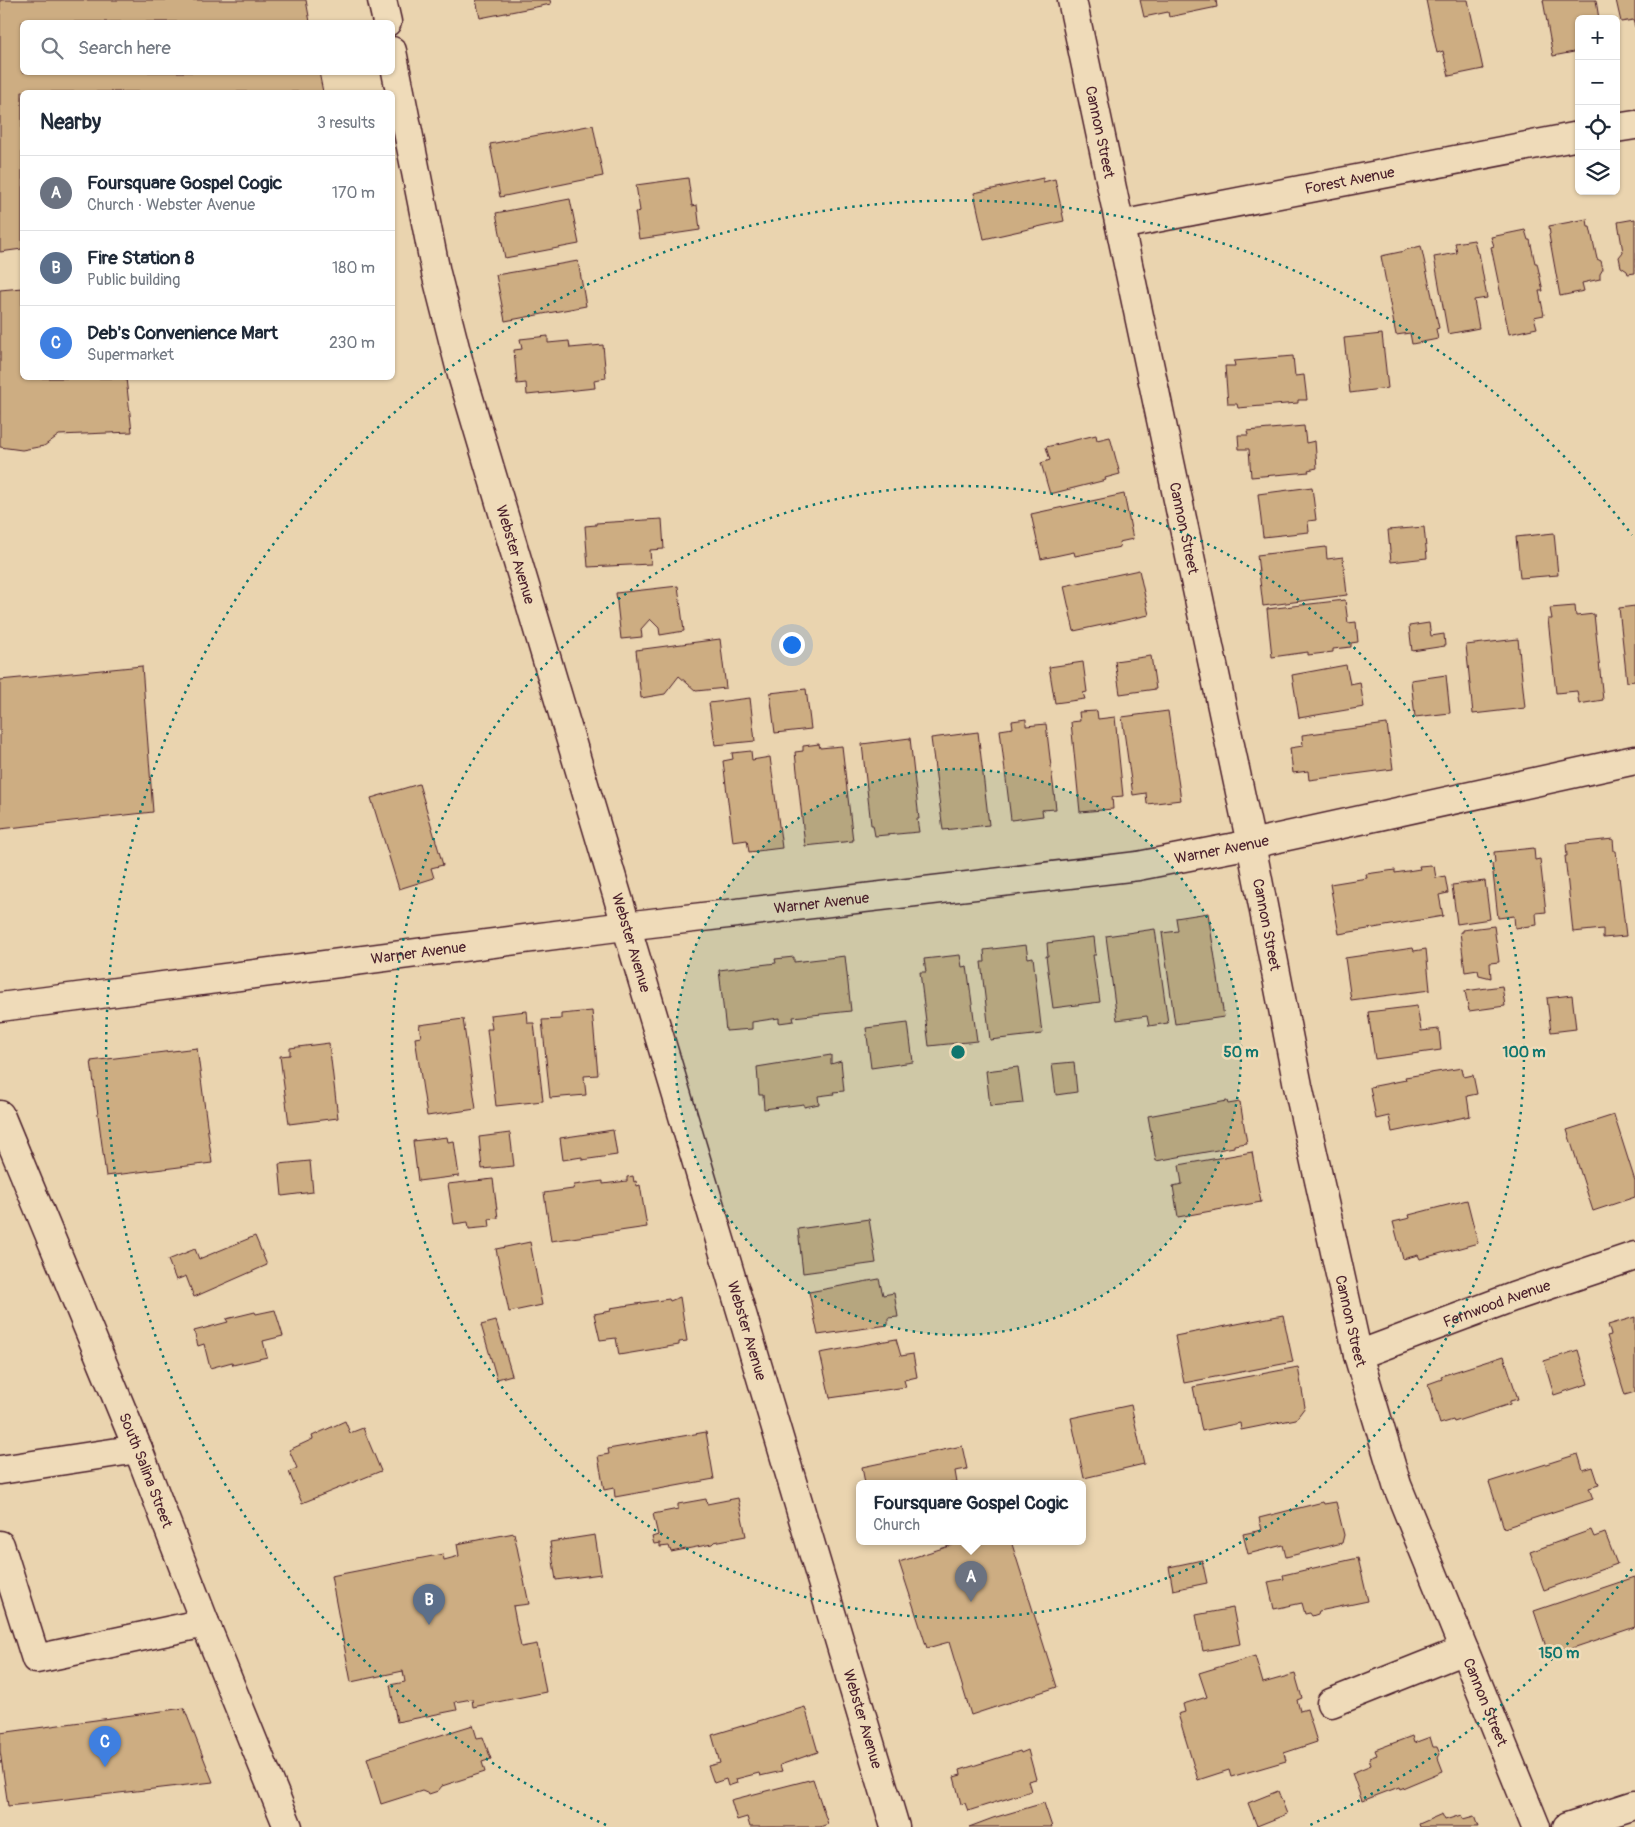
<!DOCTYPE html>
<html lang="en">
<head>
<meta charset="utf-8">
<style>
	:root { --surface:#fff; --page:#f6f6f7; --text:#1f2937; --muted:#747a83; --line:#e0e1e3; --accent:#0b8043 }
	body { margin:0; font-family:Pangolin,sans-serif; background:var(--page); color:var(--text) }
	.controls { position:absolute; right:15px; top:15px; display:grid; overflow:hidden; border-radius:8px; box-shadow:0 1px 4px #0004 }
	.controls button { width:45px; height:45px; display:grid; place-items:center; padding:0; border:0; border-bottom:1px solid var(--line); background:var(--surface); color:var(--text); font:25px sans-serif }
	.you { position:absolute; left:791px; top:644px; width:18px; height:18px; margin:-12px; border:4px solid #fff; border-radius:50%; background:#1a73e8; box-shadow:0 0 0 8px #1a73e833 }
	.badge { display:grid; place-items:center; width:32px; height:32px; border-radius:50%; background:var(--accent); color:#fff; font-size:16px; font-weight:700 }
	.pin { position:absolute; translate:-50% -41px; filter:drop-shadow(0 1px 2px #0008) }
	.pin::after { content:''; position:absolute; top:26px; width:18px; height:15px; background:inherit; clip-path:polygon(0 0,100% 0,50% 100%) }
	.popup { position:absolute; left:856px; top:1480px; width:230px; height:65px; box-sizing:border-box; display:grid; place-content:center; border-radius:8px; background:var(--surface); filter:drop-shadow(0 1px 4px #0005); font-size:16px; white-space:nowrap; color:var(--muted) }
	.popup b { font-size:19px; color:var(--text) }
	.popup::after { content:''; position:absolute; left:50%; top:100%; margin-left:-10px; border:10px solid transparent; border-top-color:var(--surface) }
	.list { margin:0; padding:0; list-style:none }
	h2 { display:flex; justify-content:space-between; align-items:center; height:65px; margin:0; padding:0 20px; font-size:21px }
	h2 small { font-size:16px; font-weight:400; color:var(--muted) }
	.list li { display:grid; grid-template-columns:32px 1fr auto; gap:15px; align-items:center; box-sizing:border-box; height:75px; padding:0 20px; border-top:1px solid var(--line) }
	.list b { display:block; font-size:19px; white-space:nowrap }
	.list p { margin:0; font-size:16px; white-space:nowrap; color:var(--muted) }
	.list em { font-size:16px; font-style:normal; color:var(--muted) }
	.icon { flex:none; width:28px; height:28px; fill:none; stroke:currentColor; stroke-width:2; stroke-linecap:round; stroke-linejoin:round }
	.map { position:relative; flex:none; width:1635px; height:1827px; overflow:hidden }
	.search { position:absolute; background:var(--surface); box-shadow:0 1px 4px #0004; left:20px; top:20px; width:375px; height:55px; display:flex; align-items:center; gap:12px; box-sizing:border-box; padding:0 18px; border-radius:8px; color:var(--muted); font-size:19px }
	.panel { position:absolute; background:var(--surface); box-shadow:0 1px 4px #0004; left:20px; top:90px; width:375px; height:290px; border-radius:8px }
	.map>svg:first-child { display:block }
</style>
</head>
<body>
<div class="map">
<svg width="1635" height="1827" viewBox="0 0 1635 1827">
	<rect width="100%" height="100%" fill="#ead4af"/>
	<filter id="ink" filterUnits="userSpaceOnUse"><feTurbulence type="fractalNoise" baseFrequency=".02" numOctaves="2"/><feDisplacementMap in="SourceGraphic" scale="10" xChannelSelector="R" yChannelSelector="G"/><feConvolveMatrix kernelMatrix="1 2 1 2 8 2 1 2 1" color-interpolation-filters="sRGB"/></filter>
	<g filter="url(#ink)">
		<!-- building -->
		<g fill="#cdad82" stroke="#4a1f2b">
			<polygon points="0,0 306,0 310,22 22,22 22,72 319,72 323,92 22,92 22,249 0,252"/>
			<polygon points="476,0 550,0 551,4 480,18"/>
			<polygon points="1140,0 1216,0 1217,7 1169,17 1168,12 1144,17"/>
			<polygon points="1426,0 1468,0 1483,69 1449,76 1443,51 1437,53"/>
			<polygon points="1543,0 1596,0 1599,19 1579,19 1579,51 1553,56"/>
			<polygon points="1616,0 1635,0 1635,27 1633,20 1621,22"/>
			<polygon points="593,125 603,176 500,197 490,144"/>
			<polygon points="688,178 692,206 697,205 700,230 639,239 635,212 640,211 636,185"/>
			<polygon points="1043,178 1043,182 1055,179 1064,221 984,239 974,193"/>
			<polygon points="570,199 579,244 505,258 496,213"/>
			<polygon points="1587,219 1588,227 1590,227 1597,259 1601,261 1603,269 1600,274 1600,279 1582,283 1584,291 1560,296 1549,235 1550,234 1549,226"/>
			<polygon points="1635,219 1635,273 1628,274 1627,271 1621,267 1619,257 1623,252 1618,222"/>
			<polygon points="1525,230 1528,240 1530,240 1535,263 1537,263 1543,291 1539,291 1544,315 1534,317 1537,328 1509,334 1491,247 1494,246 1491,237"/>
			<polygon points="1474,240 1477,253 1479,253 1487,298 1474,300 1479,328 1448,334 1434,257 1457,253 1455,243"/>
			<polygon points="1421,246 1439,328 1436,329 1438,339 1412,344 1410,333 1396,335 1381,256 1405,251 1405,250"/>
			<polygon points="578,261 586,306 505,321 496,275"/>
			<polygon points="22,288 22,378 126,378 132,432 59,435 44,446 22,450 0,447 0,290"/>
			<polygon points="1382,334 1388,388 1350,393 1344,338"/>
			<polygon points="548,336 548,343 569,341 570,348 603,345 606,378 594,380 595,388 527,395 526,383 517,384 514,350 522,349 520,339"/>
			<polygon points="1293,356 1295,376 1304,375 1307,400 1298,400 1298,403 1238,408 1237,404 1228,404 1225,366 1235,366 1234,361"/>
			<polygon points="1304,426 1306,443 1315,441 1317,468 1308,470 1309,472 1251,477 1249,449 1239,449 1238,435 1248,435 1247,431"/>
			<polygon points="1096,435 1097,440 1110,437 1120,474 1105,478 1106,480 1050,494 1041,463 1050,460 1046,447"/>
			<polygon points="1312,487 1316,520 1308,521 1309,532 1263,537 1258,494"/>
			<polygon points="1124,494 1133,539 1119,542 1120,547 1075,556 1074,552 1041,559 1031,514"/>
			<polygon points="662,519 664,549 650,550 651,564 588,567 585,526 596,525 596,523"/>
			<polygon points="1424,527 1427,558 1391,562 1388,530"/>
			<polygon points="1554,533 1558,575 1520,578 1516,537"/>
			<polygon points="1326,547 1327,559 1343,557 1347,595 1263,606 1257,555"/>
			<polygon points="1139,570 1149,615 1074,631 1064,586"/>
			<polygon points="678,586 684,631 660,635 659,628 650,619 641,629 642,637 621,639 616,593"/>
			<polygon points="1345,600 1348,623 1356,622 1358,642 1351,643 1351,647 1333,649 1333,652 1308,655 1308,652 1272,657 1267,609"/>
			<polygon points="1575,606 1576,616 1594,614 1603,700 1579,704 1577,691 1556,693 1548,619 1552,619 1550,608"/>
			<polygon points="1635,606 1635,681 1627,682 1619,608"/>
			<polygon points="1429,623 1431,636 1444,634 1445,646 1412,651 1409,626"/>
			<polygon points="720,639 726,688 696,691 679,676 665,694 641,698 636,650"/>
			<polygon points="1518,639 1525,708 1473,714 1466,645"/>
			<polygon points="1151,656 1156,689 1120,694 1115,661"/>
			<polygon points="1083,662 1087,692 1083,693 1085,699 1055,703 1049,667"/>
			<polygon points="1346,665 1350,684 1360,682 1364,707 1299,718 1292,675"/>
			<polygon points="142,666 153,812 0,829 0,680"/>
			<polygon points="1446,675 1450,713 1415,717 1411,680"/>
			<polygon points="806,689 811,729 775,733 770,693"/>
			<polygon points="750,698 755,741 715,745 709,703"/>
			<polygon points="1097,711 1098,719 1115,717 1123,796 1112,797 1113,809 1080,812 1071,722 1080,721 1079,712"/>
			<polygon points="1168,711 1181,800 1147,804 1146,793 1133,795 1122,717"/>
			<polygon points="1026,719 1026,726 1046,724 1056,809 1042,810 1043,816 1011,820 1000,730 1013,728 1012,721"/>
			<polygon points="1387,724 1393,769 1309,780 1308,771 1293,773 1290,748 1303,746 1302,735"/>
			<polygon points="978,732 989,825 943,830 931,738"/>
			<polygon points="910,738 919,819 917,819 919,832 875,836 873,825 871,825 862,744"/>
			<polygon points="819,744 820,748 842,746 853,841 805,846 795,752 803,751 803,746"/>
			<polygon points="751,751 752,760 770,757 782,848 749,852 747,840 733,842 723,761 733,759 732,753"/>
			<polygon points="419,784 443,865 431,868 434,878 399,889 371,798"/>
			<polygon points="1613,839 1614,851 1616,851 1626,936 1603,938 1603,929 1573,932 1565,856 1567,856 1566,844"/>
			<polygon points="1534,848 1535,860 1540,859 1546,912 1536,913 1537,925 1515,928 1514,916 1498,918 1492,864 1495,863 1494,852"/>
			<polygon points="1431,865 1432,867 1434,866 1436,878 1445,876 1448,893 1439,895 1443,916 1339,934 1330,884 1367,878 1366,874 1395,870 1395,873 1420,869 1419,866"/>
			<polygon points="1485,881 1490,919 1457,924 1452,885"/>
			<polygon points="1208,913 1224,1017 1175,1024 1162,933 1178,931 1176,918"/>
			<polygon points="1494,926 1499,962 1490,963 1491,978 1479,975 1478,970 1465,972 1460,932 1462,932 1462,930"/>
			<polygon points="1155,929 1168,1023 1149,1026 1147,1016 1117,1020 1106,936"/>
			<polygon points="1094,937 1096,955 1093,955 1100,1002 1053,1008 1046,956 1048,956 1047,943"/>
			<polygon points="1026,945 1028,958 1033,957 1042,1034 990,1040 981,962 985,962 984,950"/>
			<polygon points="1413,948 1414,951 1426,949 1430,990 1351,1000 1345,958"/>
			<polygon points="960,955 962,967 967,966 977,1041 929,1046 920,972 926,972 924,959"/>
			<polygon points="845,956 851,1011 793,1017 794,1021 779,1023 779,1018 752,1022 752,1029 726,1031 719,970 776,963 775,959 794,957 794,962"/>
			<polygon points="1502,986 1505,1006 1469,1011 1465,991"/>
			<polygon points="1572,995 1576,1029 1551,1032 1547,998"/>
			<polygon points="1417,1006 1421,1031 1439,1029 1441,1050 1375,1059 1368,1012"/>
			<polygon points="527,1011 528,1023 534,1023 543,1101 496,1106 487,1029 492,1029 490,1015"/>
			<polygon points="592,1011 598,1075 584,1076 586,1095 550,1098 542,1020 561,1019 561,1014"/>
			<polygon points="463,1019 476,1109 427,1116 415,1038 421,1037 419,1025"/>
			<polygon points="908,1023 913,1062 871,1068 866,1028"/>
			<polygon points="329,1043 338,1118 289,1124 280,1056 290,1055 290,1048"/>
			<polygon points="197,1048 212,1163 106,1176 91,1061"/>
			<polygon points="831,1055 831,1064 841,1061 844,1091 833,1092 834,1094 818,1096 819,1104 804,1107 804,1104 764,1109 763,1095 759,1095 757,1067"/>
			<polygon points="1074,1062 1077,1092 1056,1095 1052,1064"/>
			<polygon points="1018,1067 1023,1103 990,1106 986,1071"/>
			<polygon points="1462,1068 1464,1077 1473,1075 1477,1094 1467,1096 1470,1116 1392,1132 1389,1116 1376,1119 1370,1087 1406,1080 1405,1077"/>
			<polygon points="1227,1101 1228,1104 1240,1102 1247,1143 1234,1145 1234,1147 1156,1161 1148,1116"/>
			<polygon points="1614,1115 1635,1181 1635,1197 1593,1211 1567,1130"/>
			<polygon points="613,1130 617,1155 582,1160 582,1157 563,1160 560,1138"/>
			<polygon points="510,1133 514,1166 482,1169 479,1137"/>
			<polygon points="447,1137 448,1142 454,1141 459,1176 418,1181 413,1141"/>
			<polygon points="1252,1152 1261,1202 1178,1217 1173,1186 1182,1184 1179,1165"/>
			<polygon points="310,1161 313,1192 282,1196 279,1164"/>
			<polygon points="633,1176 634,1182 636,1181 637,1186 640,1185 647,1227 551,1241 544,1193 573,1189 574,1185 603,1181 603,1184 627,1181 627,1177"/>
			<polygon points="493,1179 498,1218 489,1219 490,1227 469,1229 468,1222 454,1224 448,1184"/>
			<polygon points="1467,1200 1478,1243 1420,1259 1418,1255 1403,1259 1393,1222 1410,1218 1409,1215"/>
			<polygon points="869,1219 876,1263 803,1273 798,1229"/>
			<polygon points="255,1236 267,1265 194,1297 186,1276 176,1280 168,1260 195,1249 199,1259"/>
			<polygon points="530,1242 542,1305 509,1312 496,1249"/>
			<polygon points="879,1279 883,1295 894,1293 898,1317 888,1318 888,1325 818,1335 809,1292"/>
			<polygon points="680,1297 687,1341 679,1342 679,1345 619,1355 616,1338 600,1340 594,1314 611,1311 610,1308 669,1299 670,1301"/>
			<polygon points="275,1310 283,1336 263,1341 267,1357 233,1365 232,1362 210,1368 204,1344 198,1346 194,1331 228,1322 226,1319 255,1312 256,1314"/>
			<polygon points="1283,1315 1293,1362 1184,1383 1175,1336"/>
			<polygon points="1635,1317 1635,1392 1625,1395 1607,1336 1611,1335 1608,1325"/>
			<polygon points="496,1321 512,1375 497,1379 481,1325"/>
			<polygon points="896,1339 901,1356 913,1354 917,1377 904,1380 906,1387 830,1398 820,1353"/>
			<polygon points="1578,1350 1588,1384 1554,1395 1544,1361"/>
			<polygon points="1504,1356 1518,1399 1510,1401 1510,1404 1454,1422 1453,1420 1440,1424 1428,1384 1442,1379 1441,1376"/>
			<polygon points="1298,1367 1305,1407 1296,1419 1241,1430 1240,1423 1202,1431 1193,1387"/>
			<polygon points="1131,1405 1144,1464 1084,1478 1071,1418"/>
			<polygon points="345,1421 350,1433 363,1428 381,1471 302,1503 289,1472 297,1468 289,1450 313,1439 312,1436"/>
			<polygon points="706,1432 714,1479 615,1497 614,1488 604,1490 598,1456 609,1454 608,1449"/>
			<polygon points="962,1446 967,1469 955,1471 957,1483 865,1483 862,1467"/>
			<polygon points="1578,1454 1583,1470 1593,1467 1599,1485 1589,1488 1593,1499 1504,1528 1489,1482"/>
			<polygon points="738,1498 746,1536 714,1542 712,1544 671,1552 669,1546 660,1547 660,1543 654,1544 652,1537 658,1535 653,1514 678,1509 678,1504 706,1499 707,1504"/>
			<polygon points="1323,1502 1324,1504 1336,1502 1344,1535 1342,1543 1286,1557 1283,1545 1248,1554 1243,1534 1262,1530 1259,1518"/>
			<polygon points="1591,1530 1594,1537 1605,1533 1617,1564 1544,1590 1530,1552"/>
			<polygon points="514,1533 529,1604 513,1606 521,1647 537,1644 546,1692 473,1707 472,1699 455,1702 457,1710 397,1722 390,1685 405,1682 403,1671 351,1682 331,1576 443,1554 444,1560 459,1556 457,1544"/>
			<polygon points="595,1535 601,1574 556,1580 550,1542"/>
			<polygon points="965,1541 1011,1541 1057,1687 971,1715 949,1642 927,1648 899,1562"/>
			<polygon points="1358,1558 1368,1601 1319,1611 1318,1614 1312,1616 1310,1613 1305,1614 1302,1603 1274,1609 1268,1582 1284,1579 1283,1575"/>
			<polygon points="1202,1560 1207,1583 1173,1590 1169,1567"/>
			<polygon points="1635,1577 1635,1627 1549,1656 1534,1611"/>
			<polygon points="1233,1608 1240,1644 1203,1651 1196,1615"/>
			<polygon points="1255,1656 1263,1683 1295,1674 1302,1698 1297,1700 1300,1711 1307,1709 1317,1742 1284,1753 1286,1761 1231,1777 1229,1770 1198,1780 1178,1714 1185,1712 1183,1704 1207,1697 1199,1673"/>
			<polygon points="805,1707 818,1752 780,1765 782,1771 760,1776 759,1773 736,1779 737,1783 728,1786 726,1779 714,1783 708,1766 720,1763 712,1735"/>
			<polygon points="184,1708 213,1782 8,1806 0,1751 0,1733"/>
			<polygon points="473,1725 477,1738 483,1737 491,1759 482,1762 485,1772 442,1786 438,1791 429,1794 422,1791 381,1804 367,1758"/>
			<polygon points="1412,1736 1414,1743 1430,1737 1433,1747 1437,1747 1440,1754 1438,1758 1443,1771 1400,1789 1399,1787 1362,1801 1352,1773 1371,1765 1369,1758 1377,1755 1375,1750"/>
			<polygon points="1028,1750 1036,1779 1028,1781 1031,1791 968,1811 965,1803 961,1804 954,1777 961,1775 960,1770 1020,1751 1021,1753"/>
			<polygon points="813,1779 828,1824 820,1827 750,1827 747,1817 737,1820 731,1800"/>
			<polygon points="1278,1791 1287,1814 1257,1826 1248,1803"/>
			<polygon points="1044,1803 1052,1827 969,1827 993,1818"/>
			<polygon points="1442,1814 1445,1820 1461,1815 1463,1819 1474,1816 1478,1827 1420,1827 1419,1824"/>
		</g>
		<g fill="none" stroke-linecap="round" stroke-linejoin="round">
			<defs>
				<g id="minor">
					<polyline points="382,0 387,22"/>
					<path id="s1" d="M 1072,0 L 1251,844 L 1298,1086 L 1358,1355 L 1397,1485 L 1536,1827"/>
					<path id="s2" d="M 392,51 L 436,273 L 462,375 L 895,1827"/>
					<polyline points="1616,128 1635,125"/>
					<path id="s3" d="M 1120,225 L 1579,136"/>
					<path id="s4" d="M 0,1007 L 625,926 L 1138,866 L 1251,844 L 1635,760"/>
					<path id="s5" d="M 1358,1355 L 1513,1297 L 1635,1256"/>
					<polyline points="0,1470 138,1449"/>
					<polyline points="0,1545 36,1659 205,1623"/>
					<polyline points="1331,1703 1464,1650"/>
					<polyline points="1567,1827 1635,1805"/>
				</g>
				<g id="major">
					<path id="s6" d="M 0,1115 L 138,1449 L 205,1623 L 288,1827"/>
				</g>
			</defs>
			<!-- minor casing -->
			<use href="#minor" stroke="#4a1f2b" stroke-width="31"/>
			<!-- major casing -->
			<use href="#major" stroke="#4a1f2b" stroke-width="31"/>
			<!-- minor -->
			<use href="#minor" stroke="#efdbb9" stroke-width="28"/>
			<!-- major -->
			<use href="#major" stroke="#efdbb9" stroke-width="28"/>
		</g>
	</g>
	<!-- distance rings -->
	<circle cx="958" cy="1052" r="283" fill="#0f766e" fill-opacity=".12"/>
	<g fill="none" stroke="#0f766e" stroke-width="2.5" stroke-dasharray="2.5 5">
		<circle cx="958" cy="1052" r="283"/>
		<circle cx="958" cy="1052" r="566"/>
		<path d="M1632 1569A850 850 0 0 1 1310 1825M606 1825A850 850 0 1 1 1632 535"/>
	</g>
	<g text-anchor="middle" stroke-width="5" stroke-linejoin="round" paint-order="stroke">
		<!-- street labels -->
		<g font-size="15" fill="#4a1f2b" stroke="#efdbb9">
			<text dy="5" stroke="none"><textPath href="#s1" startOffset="135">Cannon Street</textPath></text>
			<text dy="5" stroke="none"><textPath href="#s3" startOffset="234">Forest Avenue</textPath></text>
			<text dy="5" stroke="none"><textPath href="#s1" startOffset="540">Cannon Street</textPath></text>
			<text dy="5" stroke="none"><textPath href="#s2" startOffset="519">Webster Avenue</textPath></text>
			<text dy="5" stroke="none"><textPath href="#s4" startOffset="1232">Warner Avenue</textPath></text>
			<text dy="5" stroke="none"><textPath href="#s4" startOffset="828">Warner Avenue</textPath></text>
			<text dy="5" stroke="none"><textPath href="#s1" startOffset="945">Cannon Street</textPath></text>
			<text dy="5" stroke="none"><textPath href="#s2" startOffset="924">Webster Avenue</textPath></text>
			<text dy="5" stroke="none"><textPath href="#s4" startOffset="422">Warner Avenue</textPath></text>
			<text dy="5" stroke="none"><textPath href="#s5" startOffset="148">Fernwood Avenue</textPath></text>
			<text dy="5" stroke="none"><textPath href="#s1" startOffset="1350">Cannon Street</textPath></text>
			<text dy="5" stroke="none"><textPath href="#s2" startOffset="1329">Webster Avenue</textPath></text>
			<text dy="5" stroke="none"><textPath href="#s6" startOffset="384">South Salina Street</textPath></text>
			<text dy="5" stroke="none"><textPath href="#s1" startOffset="1755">Cannon Street</textPath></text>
			<text dy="5" stroke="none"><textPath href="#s2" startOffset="1734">Webster Avenue</textPath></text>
		</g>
	</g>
	<circle cx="958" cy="1052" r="8" fill="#0f766e" stroke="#efdbb9" stroke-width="2.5"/>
	<g font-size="15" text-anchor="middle" font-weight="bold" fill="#0f766e" stroke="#efdbb9" stroke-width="5" stroke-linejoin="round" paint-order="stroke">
		<text x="1241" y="1057">50 m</text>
		<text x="1524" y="1057">100 m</text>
		<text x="1559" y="1658">150 m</text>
	</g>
</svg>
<div class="controls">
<button>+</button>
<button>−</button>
<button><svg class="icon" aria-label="locate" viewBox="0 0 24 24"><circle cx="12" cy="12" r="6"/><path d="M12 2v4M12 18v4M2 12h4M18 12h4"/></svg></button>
<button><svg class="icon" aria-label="layers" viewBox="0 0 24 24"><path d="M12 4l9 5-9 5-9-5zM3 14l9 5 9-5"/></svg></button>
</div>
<div class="you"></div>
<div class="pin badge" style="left:971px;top:1602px;background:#6b7280">A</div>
<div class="popup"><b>Foursquare Gospel Cogic</b>Church</div>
<div class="pin badge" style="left:429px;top:1625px;background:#5c6f8a">B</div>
<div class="pin badge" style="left:105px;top:1767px;background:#3f7fe0">C</div>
<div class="search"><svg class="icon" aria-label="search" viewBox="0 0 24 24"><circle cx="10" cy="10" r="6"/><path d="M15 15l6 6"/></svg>Search here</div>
<section class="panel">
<h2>Nearby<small>3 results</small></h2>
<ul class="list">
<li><span class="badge" style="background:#6b7280">A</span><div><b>Foursquare Gospel Cogic</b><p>Church · Webster Avenue</p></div><em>170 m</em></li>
<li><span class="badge" style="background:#5c6f8a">B</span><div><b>Fire Station 8</b><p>Public building</p></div><em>180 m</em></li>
<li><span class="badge" style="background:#3f7fe0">C</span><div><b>Deb's Convenience Mart</b><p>Supermarket</p></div><em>230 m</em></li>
</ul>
</section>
</div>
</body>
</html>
